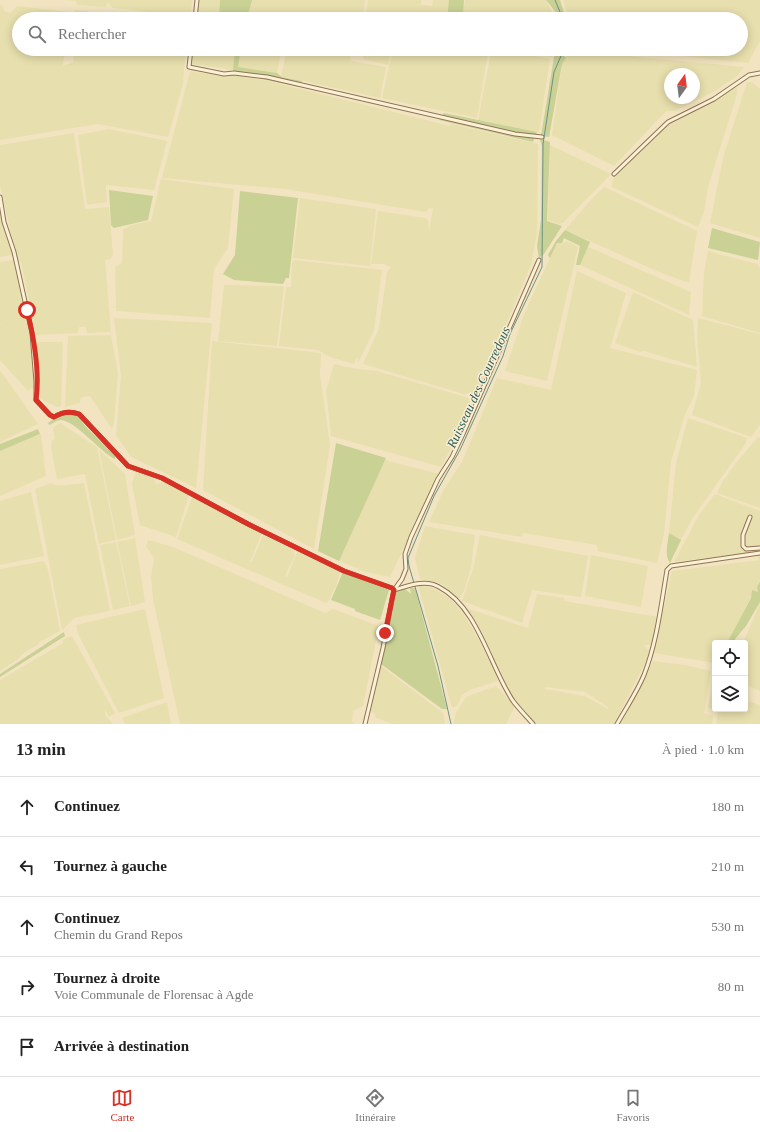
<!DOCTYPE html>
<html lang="fr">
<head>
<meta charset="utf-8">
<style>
	:root { --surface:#fff; --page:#f6f6f6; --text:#222; --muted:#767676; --line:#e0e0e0; --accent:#d93025 }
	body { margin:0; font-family:"Times New Roman",serif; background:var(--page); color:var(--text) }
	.controls { position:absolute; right:12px; bottom:12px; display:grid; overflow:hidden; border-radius:4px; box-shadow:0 2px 10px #0003 }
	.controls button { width:36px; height:36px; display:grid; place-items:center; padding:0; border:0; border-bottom:1px solid var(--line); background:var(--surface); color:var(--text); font:20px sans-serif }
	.compass { position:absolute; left:664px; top:68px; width:36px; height:36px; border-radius:50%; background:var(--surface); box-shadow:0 2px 10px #0003; rotate:14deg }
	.stop { position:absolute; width:12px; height:12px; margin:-9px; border:3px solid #d93025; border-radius:50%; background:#fff }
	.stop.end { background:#d93025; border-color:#fff; box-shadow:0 1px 4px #0008 }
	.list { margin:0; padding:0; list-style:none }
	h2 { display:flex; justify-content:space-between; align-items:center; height:52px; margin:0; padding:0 16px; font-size:17px }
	h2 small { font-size:13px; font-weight:400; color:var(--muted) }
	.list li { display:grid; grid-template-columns:26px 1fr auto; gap:12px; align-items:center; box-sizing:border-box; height:60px; padding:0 16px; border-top:1px solid var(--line) }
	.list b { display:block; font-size:15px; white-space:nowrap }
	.list p { margin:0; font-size:13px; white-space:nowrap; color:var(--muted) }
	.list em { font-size:13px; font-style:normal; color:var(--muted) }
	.icon { flex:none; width:22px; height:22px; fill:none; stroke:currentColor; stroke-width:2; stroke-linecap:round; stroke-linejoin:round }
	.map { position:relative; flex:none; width:760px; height:724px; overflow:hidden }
	.search { position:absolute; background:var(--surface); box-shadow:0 2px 10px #0003; left:12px; right:12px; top:12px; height:44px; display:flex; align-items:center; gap:10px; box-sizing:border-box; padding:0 14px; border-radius:22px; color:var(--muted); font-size:15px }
	.sheet { height:352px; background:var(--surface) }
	nav { display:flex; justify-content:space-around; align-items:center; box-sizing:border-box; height:56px; border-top:1px solid var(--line); background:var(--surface); font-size:11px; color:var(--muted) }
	nav a { display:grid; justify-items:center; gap:2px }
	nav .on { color:var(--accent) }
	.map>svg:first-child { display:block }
</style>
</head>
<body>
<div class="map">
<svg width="760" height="724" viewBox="0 0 760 724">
	<rect width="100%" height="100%" fill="#f2e4c1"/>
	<!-- farmland -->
	<g fill="#e8dfae" fill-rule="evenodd">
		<polygon points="64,0 192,0 191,17 113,8 107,2 106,7 77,5 76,1"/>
		<polygon points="199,0 220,0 219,19 197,19"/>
		<polygon points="252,0 365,0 363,19 247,19"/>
		<polygon points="368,0 421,0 421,4 417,4 432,6 433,0 449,0 447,19 365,19"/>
		<polygon points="465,0 546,0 555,19 463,19"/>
		<polygon points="563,0 760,0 760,41 748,63 636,51 587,49 741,49 741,19 569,19"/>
		<polygon points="0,5 3,6 4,11 10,13 17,6 70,12 69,19 19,19 19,49 65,49 63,66 73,62 75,49 186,49 183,84 168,137 98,124 0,140"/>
		<polygon points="75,10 88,11 94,15 108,16 114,13 171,19 75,19"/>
		<polygon points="194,49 235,49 233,70 192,64"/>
		<polygon points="241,49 282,49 277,73 238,67"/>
		<polygon points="287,49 320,49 350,56 351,61 386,67 380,98 281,76"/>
		<polygon points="365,49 392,49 388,65 363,59"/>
		<polygon points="393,49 465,49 488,53 477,118 382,98"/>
		<polygon points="505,50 550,59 539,132 478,120 491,52 501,54"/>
		<path d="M 569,52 L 587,52 L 744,67 L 737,76 L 715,91 L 675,111 L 666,111 L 614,166 L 552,135 L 562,64 ZM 670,74 L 694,74 L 694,98 L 670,98 Z"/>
		<polygon points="190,71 220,76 233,75 264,80 450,126 451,124 538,144 537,233 531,265 478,393 464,394 363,364 379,328 387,272 391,267 384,264 371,264 378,211 425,218 428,220 429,231 433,209 429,208 426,212 285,189 162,178"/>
		<polygon points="747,82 752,82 760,89 760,238 710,223 723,158"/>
		<polygon points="737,87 737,94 708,187 704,212 698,227 612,187 613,179 663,128"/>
		<polygon points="109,129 167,141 154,190 106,185 107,202 87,205 78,135"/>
		<polygon points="74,133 85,209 109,207 113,254 111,259 105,260 111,332 87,333 86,327 79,327 78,333 36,335 21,262 18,262 0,186 0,145"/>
		<polygon points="550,145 611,174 563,223 559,224 548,220"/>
		<polygon points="161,179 234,189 228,248 214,269 210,318 116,311 115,267 122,263 123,230 131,225 151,221"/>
		<polygon points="604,187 697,231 689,283 659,272 565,230 589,202"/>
		<polygon points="300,198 376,209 370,266 293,258"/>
		<polygon points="0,206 2,221 13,255 0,257"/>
		<polygon points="569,242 578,247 547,381 505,371 524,314 557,243"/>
		<polygon points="586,246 691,292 689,315 580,265"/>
		<polygon points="708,251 757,264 760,268 760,333 702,316 704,272"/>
		<polygon points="13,260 29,329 36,392 32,388 28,391 0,360 0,324 3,327 0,323 0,262"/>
		<polygon points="294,260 382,270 374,330 359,361 357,362 358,358 356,358 354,364 330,357 318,350 279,346 286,287 291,287 292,263"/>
		<polygon points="577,271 626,293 610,348 697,370 694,396 685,414 671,462 664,534 657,563 598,551 597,545 523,533 522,537 429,522 444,489 462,462 497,378 551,390"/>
		<polygon points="224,285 284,286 277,346 218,341"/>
		<polygon points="633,292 693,320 697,367 644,351 640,352 615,343"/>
		<polygon points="114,318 212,323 196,488 131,457 116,435 121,376"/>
		<polygon points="698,318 760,334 760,425 751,437 692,415 701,383 697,337"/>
		<polygon points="111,335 118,373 114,423 112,429 90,396 83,397 80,399 80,403 65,407 68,336"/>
		<polygon points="212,341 321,353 320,375 330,445 314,549 203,490"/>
		<polygon points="35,342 63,342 61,406 57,407 46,402 39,396"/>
		<polygon points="334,364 357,369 377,371 469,398 470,405 463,427 441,467 331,436 326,391"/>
		<polygon points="0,370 38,424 0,442"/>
		<polygon points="688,418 747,438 746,443 692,519 681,540 669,533 676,463"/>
		<polygon points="60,423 97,447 116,540 99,544 85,474 57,479 51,447 52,440 55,439 53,428"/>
		<polygon points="41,434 46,476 0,496 0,451"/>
		<polygon points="758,437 760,438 760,508 717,493 723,481 735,464"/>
		<polygon points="99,450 125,474 135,535 117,540"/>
		<polygon points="385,460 439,474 390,577 366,572 339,561"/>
		<polygon points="136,471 153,477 156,484 164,482 189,495 176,537 140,525 132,484"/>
		<polygon points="51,483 58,486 84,483 110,611 74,618 62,630 35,489"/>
		<polygon points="31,492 44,556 0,565 0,501"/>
		<polygon points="715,494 760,511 760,593 753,591 749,601 727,643 715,643 715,663 654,653 672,571 759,560 755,552 674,562 699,515"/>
		<polygon points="193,495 262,533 250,562 252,562 263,535 293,550 295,555 285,576 287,577 298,550 340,572 336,586 329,600 326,603 177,539"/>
		<polygon points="425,526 475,535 471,567 464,591 459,599 440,583 420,579 415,558"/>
		<polygon points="480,535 588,556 581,597 532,590 522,623 462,601 474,566"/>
		<polygon points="135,538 145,602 131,606 117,542"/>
		<polygon points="148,540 173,547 325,613 333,609 379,626 363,706 353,711 352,722 355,724 180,724 153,599 151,577 154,558 146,546"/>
		<polygon points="116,542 130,606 113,610 100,545"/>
		<polygon points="591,555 648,566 641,607 585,596"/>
		<polygon points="44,561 48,570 60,631 39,642 39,644 25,652 18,659 0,671 0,569"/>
		<polygon points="418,585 433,588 451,599 464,615 483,647 498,681 470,690 462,695 457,706 452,708"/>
		<path d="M 537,594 L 564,598 L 564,601 L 658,617 L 651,645 L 644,645 L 649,651 L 645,663 L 614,724 L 537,724 L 514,699 L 466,608 L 528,628 ZM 545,687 L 585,692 L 608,707 L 608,709 L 585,696 L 545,689 Z"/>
		<polygon points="760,603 760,691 745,684 745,643 743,643"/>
		<polygon points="145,609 164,698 119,713 78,634 76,625"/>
		<polygon points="72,636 115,713 109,717 105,709 105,715 113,724 0,724 0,680 63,643 62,640"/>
		<polygon points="653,661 685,665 711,671 704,713 713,716 712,724 620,724"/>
		<polygon points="381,666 443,713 445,724 392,724 375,717 375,714 370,711"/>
		<polygon points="715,675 715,709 745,709 745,700 760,705 760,724 716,724 718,711 708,708"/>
		<polygon points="496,686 515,706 506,724 453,724 456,713 466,697"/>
		<polygon points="167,702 171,724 125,724 122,718"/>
	</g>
	<!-- green -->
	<g fill="#c9d194">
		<polygon points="220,0 252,0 247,19 219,19"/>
		<polygon points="449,0 464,0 463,19 447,19"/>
		<polygon points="546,0 560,0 566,19 559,19 558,15"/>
		<polygon points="235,49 241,49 238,67 277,73 282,77 302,81 299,87 234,73 233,70"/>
		<polygon points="560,49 564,49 562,54 566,58 562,64 549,137 541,136 554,57"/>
		<polygon points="444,113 537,132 533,142 439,120"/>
		<polygon points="540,139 550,142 547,221 562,226 544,254 539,258 537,246 541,220 542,146"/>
		<polygon points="109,190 153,196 148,220 114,228 111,225"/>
		<polygon points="240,191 298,198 289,278 286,278 283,284 234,280 223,274 235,255"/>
		<polygon points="712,228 760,242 758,260 708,248"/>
		<polygon points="565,230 590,242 580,265 576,265 580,246 564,238 562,243 557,243 550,258 548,255 556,241"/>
		<path d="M 60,414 L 74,414 L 78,416 L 85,426 L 115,456 L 115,459 C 100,452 76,421 61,420 C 57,420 52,424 49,425 L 48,423 Z"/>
		<polygon points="38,429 40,434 0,451 0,444"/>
		<polygon points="336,443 386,458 339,561 318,551"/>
		<path d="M 669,533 L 681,540 L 670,563 C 664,555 668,542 669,533 Z"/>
		<polygon points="343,572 389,590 380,620 355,611 355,609 331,600"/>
		<polygon points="760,582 760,602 746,626 735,639 736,643 727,643 751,598 752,590 758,592 757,587"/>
		<polygon points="404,588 411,594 410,588 415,588 447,709 442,709 381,664 395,591"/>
		<polygon points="64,632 65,636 0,677 0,674"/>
	</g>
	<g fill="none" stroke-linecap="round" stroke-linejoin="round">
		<!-- stream -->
		<g stroke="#6a9389" stroke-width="1">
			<polyline points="555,0 563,19"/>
			<polyline points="451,724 438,666 409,566 408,558 434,496 460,450 503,356 510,334 542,267 543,144 554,72 564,49"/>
		</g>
		<defs>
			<g id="street">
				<polyline points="195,19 197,0"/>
				<polyline points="191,49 189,67 224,74 234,73 267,77 515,134 542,137"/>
				<polyline points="614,174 668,122 714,99 749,75 760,73"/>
				<path d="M 0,197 L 4,222 L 14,252 L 32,333 L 36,382 L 36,400 L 50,415 L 54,417 C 62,412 71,411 79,414 L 128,466 L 162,478 L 248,524 L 344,571 L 392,588 L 394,590"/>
				<polyline points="750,517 743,535 743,546 746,549 760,548"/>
				<path d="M 394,590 C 408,586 425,579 439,587 C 478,607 490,667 513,701 C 519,709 527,717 533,724"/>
				<polyline points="365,724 383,648 392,599 394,590 402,579 406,569 405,554 411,537 438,479 452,457 463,434 539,260"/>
				<path d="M 617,724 C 626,708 637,692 644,675 C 657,642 661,605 667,570 L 671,566 L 760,553"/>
			</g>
		</defs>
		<!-- street casing -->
		<use href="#street" stroke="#8d7457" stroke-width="5"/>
		<!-- street -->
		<use href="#street" stroke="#fcf1d5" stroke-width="3"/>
	</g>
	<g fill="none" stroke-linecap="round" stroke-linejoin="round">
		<!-- route -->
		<path stroke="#d93025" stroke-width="5" d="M 27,310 C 34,338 40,371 36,400 L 50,415 L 54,417 C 62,412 71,411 79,414 L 128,466 L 162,478 L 248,524 L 344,571 L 392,588 L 394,590 L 385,633"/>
	</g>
	<g text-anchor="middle" stroke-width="3" stroke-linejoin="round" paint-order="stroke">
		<!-- water labels -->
		<g font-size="13" font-style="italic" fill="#2a5d5a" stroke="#f9eed1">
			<text transform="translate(478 387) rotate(-65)" y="5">Ruisseau des Courredous</text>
		</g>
	</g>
</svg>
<div class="controls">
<button><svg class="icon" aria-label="locate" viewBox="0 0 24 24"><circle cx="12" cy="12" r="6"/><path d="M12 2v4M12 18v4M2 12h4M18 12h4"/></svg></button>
<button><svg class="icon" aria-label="layers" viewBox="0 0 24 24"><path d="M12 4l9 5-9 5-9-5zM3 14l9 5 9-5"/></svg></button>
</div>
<svg class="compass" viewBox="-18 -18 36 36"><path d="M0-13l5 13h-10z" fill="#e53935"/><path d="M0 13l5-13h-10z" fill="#767676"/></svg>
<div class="stop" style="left:27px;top:310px"></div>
<div class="stop end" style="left:385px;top:633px"></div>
<div class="search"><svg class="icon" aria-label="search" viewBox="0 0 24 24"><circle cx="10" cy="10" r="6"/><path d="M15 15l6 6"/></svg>Rechercher</div>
</div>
<section class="sheet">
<h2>13 min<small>À pied · 1.0 km</small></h2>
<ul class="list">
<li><svg class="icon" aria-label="ahead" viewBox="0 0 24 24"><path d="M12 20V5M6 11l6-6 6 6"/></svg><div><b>Continuez</b></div><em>180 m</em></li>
<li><svg class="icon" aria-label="left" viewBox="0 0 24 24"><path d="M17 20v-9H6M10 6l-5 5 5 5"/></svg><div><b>Tournez à gauche</b></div><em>210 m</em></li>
<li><svg class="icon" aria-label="ahead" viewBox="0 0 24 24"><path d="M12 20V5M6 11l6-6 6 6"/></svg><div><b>Continuez</b><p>Chemin du Grand Repos</p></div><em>530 m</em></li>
<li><svg class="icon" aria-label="right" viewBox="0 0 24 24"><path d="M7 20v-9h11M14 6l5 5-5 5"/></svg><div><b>Tournez à droite</b><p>Voie Communale de Florensac à Agde</p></div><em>80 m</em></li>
<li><svg class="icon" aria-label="arrive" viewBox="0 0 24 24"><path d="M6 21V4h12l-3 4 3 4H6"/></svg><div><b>Arrivée à destination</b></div></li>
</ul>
</section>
<nav>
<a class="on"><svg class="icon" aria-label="map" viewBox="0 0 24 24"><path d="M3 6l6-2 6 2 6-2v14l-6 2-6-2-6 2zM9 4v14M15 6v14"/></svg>Carte</a>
<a><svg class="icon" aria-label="directions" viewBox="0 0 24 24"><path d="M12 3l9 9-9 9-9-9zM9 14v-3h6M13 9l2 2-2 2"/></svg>Itinéraire</a>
<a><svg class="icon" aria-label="saved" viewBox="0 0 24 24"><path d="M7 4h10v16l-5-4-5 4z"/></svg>Favoris</a>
</nav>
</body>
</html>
